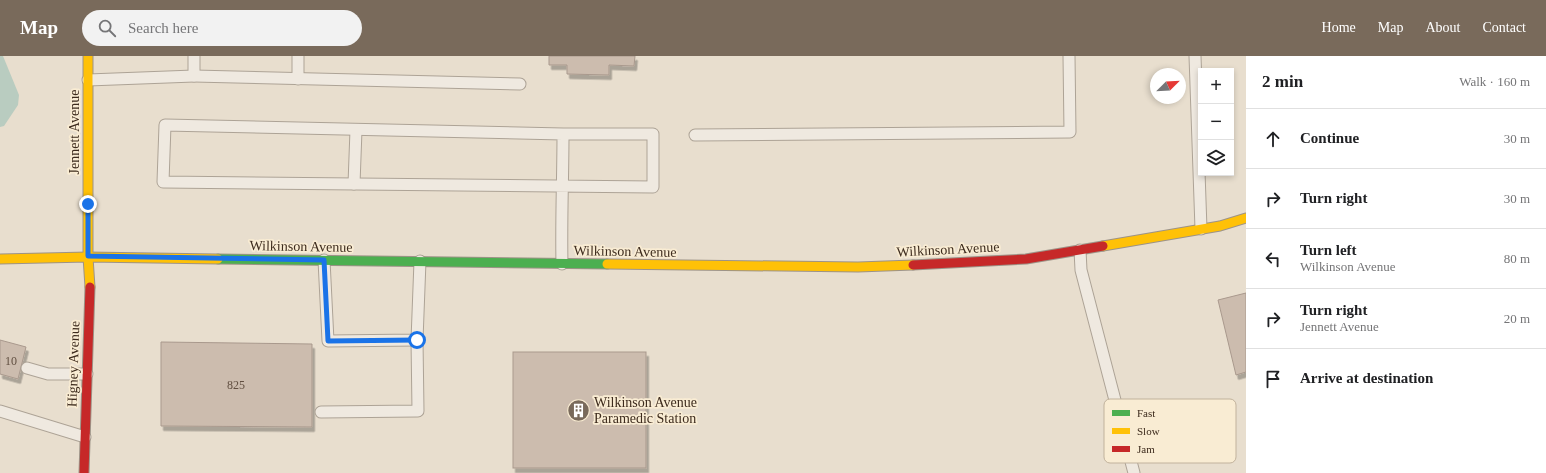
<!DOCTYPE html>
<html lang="en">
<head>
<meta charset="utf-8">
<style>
	:root { --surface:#fff; --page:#f2f2f2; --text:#202124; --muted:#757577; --line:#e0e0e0; --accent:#796a5b }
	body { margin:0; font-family:Georgia,serif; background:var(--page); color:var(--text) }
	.controls { position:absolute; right:12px; top:12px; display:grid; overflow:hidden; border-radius:0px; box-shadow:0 2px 6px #0003 }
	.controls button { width:36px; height:36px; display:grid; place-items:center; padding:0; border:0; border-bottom:1px solid var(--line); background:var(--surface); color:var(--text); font:20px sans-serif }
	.compass { position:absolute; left:1150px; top:12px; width:36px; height:36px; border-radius:50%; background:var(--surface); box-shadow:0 2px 6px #0003; rotate:66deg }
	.stop { position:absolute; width:12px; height:12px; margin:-9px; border:3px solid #1a73e8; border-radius:50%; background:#fff }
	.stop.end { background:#1a73e8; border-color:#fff; box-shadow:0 1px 4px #0008 }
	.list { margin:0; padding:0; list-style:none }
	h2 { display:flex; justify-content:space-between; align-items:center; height:52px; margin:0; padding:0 16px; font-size:17px }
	h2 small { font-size:13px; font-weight:400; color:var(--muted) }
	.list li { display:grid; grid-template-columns:26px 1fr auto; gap:12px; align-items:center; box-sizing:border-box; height:60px; padding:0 16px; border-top:1px solid var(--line) }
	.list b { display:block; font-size:15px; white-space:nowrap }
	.list p { margin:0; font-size:13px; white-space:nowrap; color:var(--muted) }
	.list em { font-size:13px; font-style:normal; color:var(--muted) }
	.icon { flex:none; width:22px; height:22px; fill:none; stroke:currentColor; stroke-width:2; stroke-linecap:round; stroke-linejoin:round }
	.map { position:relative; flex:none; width:1246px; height:417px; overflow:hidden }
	header { display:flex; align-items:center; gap:24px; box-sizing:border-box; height:56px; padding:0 20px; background:var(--accent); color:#fff }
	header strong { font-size:19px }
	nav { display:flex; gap:22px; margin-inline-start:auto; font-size:14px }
	.search { width:280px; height:36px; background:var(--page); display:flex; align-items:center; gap:10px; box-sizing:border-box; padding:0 14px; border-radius:22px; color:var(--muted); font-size:15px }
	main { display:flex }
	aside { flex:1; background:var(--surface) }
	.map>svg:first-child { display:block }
</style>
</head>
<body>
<header>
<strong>Map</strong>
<div class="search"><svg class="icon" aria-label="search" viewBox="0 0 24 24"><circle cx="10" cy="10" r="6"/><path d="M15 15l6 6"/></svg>Search here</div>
<nav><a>Home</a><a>Map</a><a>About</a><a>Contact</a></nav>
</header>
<main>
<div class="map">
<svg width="1246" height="417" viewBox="0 0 1246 417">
	<defs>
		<filter id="shadow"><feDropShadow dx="2.5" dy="4.5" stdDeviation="0" flood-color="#0004"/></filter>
	</defs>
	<rect width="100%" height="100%" fill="#e8dece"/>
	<!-- water -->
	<polygon fill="#b9ccc0" points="0,0 3,0 19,39 18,49 4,70 0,71"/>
	<!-- building -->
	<g fill="#ccbcae" stroke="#a9998d" filter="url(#shadow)">
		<polygon points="549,0 635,0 634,10 609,9 609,19 567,18 567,9 549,9"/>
		<polygon points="1246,237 1246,316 1236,319 1218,244"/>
		<polygon points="0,284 26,291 18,323 0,318"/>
		<polygon points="161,286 312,288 312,371 161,370"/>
		<rect x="513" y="296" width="133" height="116"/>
	</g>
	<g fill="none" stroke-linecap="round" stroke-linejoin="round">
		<defs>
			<g id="lane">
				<polyline points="1195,0 1201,173"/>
				<polyline points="194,20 520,28"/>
				<polyline points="298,23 298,0"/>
				<polyline points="88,24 194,20 194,0"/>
				<polyline points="695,79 1070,76 1069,0"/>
				<polyline points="354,128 356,74"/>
				<polyline points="1080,194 1081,214 1134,417"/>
				<polyline points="324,204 328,285 417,284 420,205"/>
				<path d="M 562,208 C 561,164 563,121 563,78 L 653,78 L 653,131 C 489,130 326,128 163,126 L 165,69 L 563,78"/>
				<polyline points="27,312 48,318 87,318"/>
				<polyline points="0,355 85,381"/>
				<polyline points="321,356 418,355 417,284"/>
			</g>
			<polyline id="fast" points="218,203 607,208"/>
			<g id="slow">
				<polyline points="88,0 88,201 90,231"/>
				<polyline points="1103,190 1220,170 1246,162"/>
				<polyline points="0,203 88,201 218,203"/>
				<polyline points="607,208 858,211 913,209"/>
			</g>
			<g id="jam">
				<polyline points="913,209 1026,203 1103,190"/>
				<polyline points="84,417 90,231"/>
			</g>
		</defs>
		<!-- lane casing -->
		<use href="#lane" stroke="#ada396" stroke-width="13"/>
		<!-- fast casing -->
		<use href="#fast" stroke="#9d9387" stroke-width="11"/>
		<!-- slow casing -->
		<use href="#slow" stroke="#9d9387" stroke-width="11"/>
		<!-- jam casing -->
		<use href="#jam" stroke="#9d9387" stroke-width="11"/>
		<!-- lane -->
		<use href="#lane" stroke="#efe9e0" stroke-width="11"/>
		<!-- fast -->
		<use href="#fast" stroke="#4caf50" stroke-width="9"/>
		<!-- slow -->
		<use href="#slow" stroke="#ffc107" stroke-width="9"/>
		<!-- jam -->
		<use href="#jam" stroke="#c62828" stroke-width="9"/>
	</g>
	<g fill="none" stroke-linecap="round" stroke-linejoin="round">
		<!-- route -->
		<polyline stroke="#1a73e8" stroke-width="5" points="88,148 88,200 324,204 328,285 417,284"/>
	</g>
	<!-- icons -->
	<defs>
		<symbol id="building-disc" viewBox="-11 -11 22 22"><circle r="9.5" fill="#796a5b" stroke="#f9ecd3"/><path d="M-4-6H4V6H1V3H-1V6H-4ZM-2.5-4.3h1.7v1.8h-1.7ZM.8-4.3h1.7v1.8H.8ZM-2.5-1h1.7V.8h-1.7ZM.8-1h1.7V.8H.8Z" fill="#fff"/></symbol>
	</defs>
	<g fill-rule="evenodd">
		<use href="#building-disc" x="566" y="342" width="25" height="25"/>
	</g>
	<g text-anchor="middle" stroke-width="3.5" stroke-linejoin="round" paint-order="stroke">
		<!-- number labels -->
		<g font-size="12" fill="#614f41">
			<text x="11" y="309">10</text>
			<text x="236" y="333">825</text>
		</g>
		<!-- street labels -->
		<g font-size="14" fill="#3d2b1d" stroke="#f9ecd3">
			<text transform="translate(74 76) rotate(-90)" y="5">Jennett Avenue</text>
			<text transform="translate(301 190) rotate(1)" y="5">Wilkinson Avenue</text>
			<text transform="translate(948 193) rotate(-3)" y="5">Wilkinson Avenue</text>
			<text transform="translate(625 195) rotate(1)" y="5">Wilkinson Avenue</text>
			<text transform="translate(73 308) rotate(-88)" y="5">Higney Avenue</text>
		</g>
		<!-- poi labels -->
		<g font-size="14" fill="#3d2b1d" stroke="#f9ecd3" text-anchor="start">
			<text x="594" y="351">Wilkinson Avenue<tspan x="594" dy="16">Paramedic Station</tspan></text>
		</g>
	</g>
	<!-- legend -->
	<rect x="1104" y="343" width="132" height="64" rx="6" fill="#f9ecd3" stroke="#c1b29c" stroke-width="1"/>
	<rect x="1112" y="354" width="18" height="6" fill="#4caf50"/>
	<rect x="1112" y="372" width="18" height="6" fill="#ffc107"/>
	<rect x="1112" y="390" width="18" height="6" fill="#c62828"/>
	<g font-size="11" fill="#3d2b1d">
		<text x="1137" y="361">Fast</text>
		<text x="1137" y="379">Slow</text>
		<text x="1137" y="397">Jam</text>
	</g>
</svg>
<div class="controls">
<button>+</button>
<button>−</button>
<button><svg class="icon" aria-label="layers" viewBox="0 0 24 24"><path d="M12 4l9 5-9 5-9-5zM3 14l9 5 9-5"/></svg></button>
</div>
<svg class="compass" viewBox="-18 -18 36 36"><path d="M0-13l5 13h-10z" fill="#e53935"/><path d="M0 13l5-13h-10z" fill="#757577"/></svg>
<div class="stop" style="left:417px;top:284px"></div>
<div class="stop end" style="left:88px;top:148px"></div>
</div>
<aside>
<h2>2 min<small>Walk · 160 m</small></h2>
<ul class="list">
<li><svg class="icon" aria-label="ahead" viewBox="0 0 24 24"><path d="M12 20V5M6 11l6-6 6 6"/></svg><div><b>Continue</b></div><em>30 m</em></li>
<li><svg class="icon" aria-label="right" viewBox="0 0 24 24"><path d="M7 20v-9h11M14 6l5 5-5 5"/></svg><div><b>Turn right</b></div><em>30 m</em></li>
<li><svg class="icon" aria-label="left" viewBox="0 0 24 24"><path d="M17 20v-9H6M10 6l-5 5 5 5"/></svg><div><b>Turn left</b><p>Wilkinson Avenue</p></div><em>80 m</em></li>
<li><svg class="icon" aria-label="right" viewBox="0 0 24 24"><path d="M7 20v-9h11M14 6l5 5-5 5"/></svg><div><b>Turn right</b><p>Jennett Avenue</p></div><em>20 m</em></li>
<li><svg class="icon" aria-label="arrive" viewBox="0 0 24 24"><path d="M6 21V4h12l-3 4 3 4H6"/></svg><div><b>Arrive at destination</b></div></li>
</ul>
</aside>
</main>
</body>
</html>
